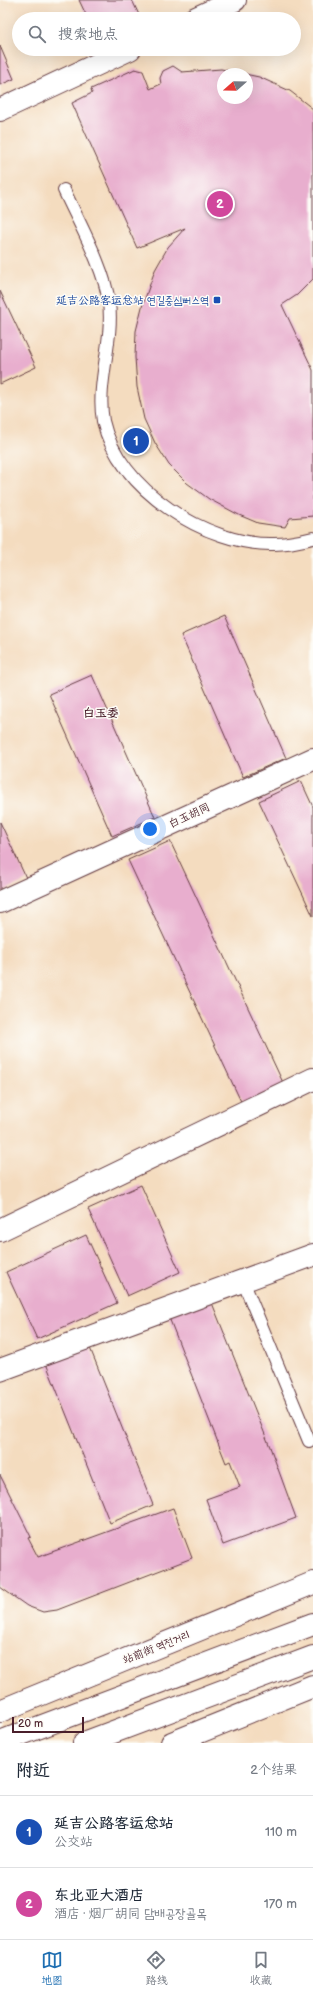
<!DOCTYPE html>
<html lang="zh">
<head>
<meta charset="utf-8">
<style>
	:root { --surface:#fff; --page:#f6f6f7; --text:#1f2937; --muted:#747a83; --line:#e0e1e3; --accent:#1f6fb2 }
	body { margin:0; font-family:"Balsamiq Sans","LXGW WenKai TC","Poor Story",sans-serif; background:var(--page); color:var(--text) }
	.compass { position:absolute; left:217px; top:68px; width:36px; height:36px; border-radius:50%; background:var(--surface); box-shadow:0 4px 16px #0002; rotate:250deg }
	.scale { position:absolute; left:12px; bottom:10px; width:72px; box-sizing:border-box; padding-left:4px; border:2px solid #4a1f2b; border-top:0; font-size:11px; line-height:14px; white-space:nowrap; color:#4a1f2b; -webkit-text-stroke:3px #fdfcf7; paint-order:stroke }
	.you { position:absolute; left:150px; top:829px; width:14px; height:14px; margin:-10px; border:3px solid #fff; border-radius:50%; background:#1a73e8; box-shadow:0 0 0 6px #1a73e833 }
	.badge { display:grid; place-items:center; width:26px; height:26px; border-radius:50%; background:var(--accent); color:#fff; font-size:13px; font-weight:700 }
	.pin { position:absolute; translate:-50% -50%; border:2px solid #fff; box-shadow:0 1px 4px #0006 }
	.list { margin:0; padding:0; list-style:none }
	h2 { display:flex; justify-content:space-between; align-items:center; height:52px; margin:0; padding:0 16px; font-size:17px }
	h2 small { font-size:13px; font-weight:400; color:var(--muted) }
	.list li { display:grid; grid-template-columns:26px 1fr auto; gap:12px; align-items:center; box-sizing:border-box; height:72px; padding:0 16px; border-top:1px solid var(--line) }
	.list b { display:block; font-size:15px; white-space:nowrap }
	.list p { margin:0; font-size:13px; white-space:nowrap; color:var(--muted) }
	.list em { font-size:13px; font-style:normal; color:var(--muted) }
	.icon { flex:none; width:22px; height:22px; fill:none; stroke:currentColor; stroke-width:2; stroke-linecap:round; stroke-linejoin:round }
	.map { position:relative; flex:none; width:313px; height:1743px; overflow:hidden }
	.search { position:absolute; background:var(--surface); box-shadow:0 4px 16px #0002; left:12px; right:12px; top:12px; height:44px; display:flex; align-items:center; gap:10px; box-sizing:border-box; padding:0 14px; border-radius:22px; color:var(--muted); font-size:15px }
	.sheet { height:196px; background:var(--surface) }
	nav { display:flex; justify-content:space-around; align-items:center; box-sizing:border-box; height:56px; border-top:1px solid var(--line); background:var(--surface); font-size:11px; color:var(--muted) }
	nav a { display:grid; justify-items:center; gap:2px }
	nav .on { color:var(--accent) }
	.map>svg:first-child { display:block }
</style>
</head>
<body>
<div class="map">
<svg width="313" height="1743" viewBox="0 0 313 1743">
	<rect width="100%" height="100%" fill="#fdfcf7"/>
	<filter id="ink" filterUnits="userSpaceOnUse"><feTurbulence type="fractalNoise" baseFrequency=".025" numOctaves="2"/><feDisplacementMap in="SourceGraphic" scale="8" xChannelSelector="R" yChannelSelector="G"/><feConvolveMatrix kernelMatrix="1 2 1 2 8 2 1 2 1" color-interpolation-filters="sRGB"/></filter>
	<filter id="wash" filterUnits="userSpaceOnUse"><feTurbulence type="fractalNoise" baseFrequency=".012" numOctaves="4" result="noise"/><feDisplacementMap in="SourceGraphic" scale="16" xChannelSelector="R" yChannelSelector="G"/><feGaussianBlur stdDeviation="0.9" result="paint"/><feColorMatrix in="noise" values="0 0 0 0 0 0 0 0 0 0 0 0 0 0 0 0 0 1.4 0 .05"/><feComposite in="paint" operator="in"/></filter>
	<g filter="url(#wash)">
		<rect width="100%" height="100%" fill="#f4dcbf"/>
		<g id="blocks">
			<!-- building -->
			<g fill="#e8aece" fill-rule="evenodd">
				<polygon points="79,0 132,0 141,19 88,19"/>
				<polygon points="0,46 14,79 0,85"/>
				<path d="M 173,66 L 182,72 L 221,69 L 259,77 L 290,91 L 313,109 L 313,279 L 297,295 L 282,305 L 313,370 L 313,516 L 290,518 L 285,527 L 258,523 L 239,515 L 209,499 L 187,483 L 169,465 L 155,443 L 144,419 L 137,387 L 135,357 L 136,331 L 142,307 L 155,270 L 168,247 L 185,228 L 137,248 L 72,103 L 92,93 L 91,89 L 135,69 L 143,71 L 150,89 L 161,84 L 160,78 L 163,71 ZM 223,74 L 247,74 L 247,98 L 223,98 Z"/>
				<polygon points="0,291 36,367 0,384"/>
				<polygon points="224,616 286,758 243,777 181,635"/>
				<polygon points="92,675 155,817 112,836 49,694"/>
				<polygon points="301,781 313,807 313,916 259,801"/>
				<polygon points="0,822 27,880 0,893"/>
				<polygon points="170,841 286,1089 244,1108 128,860"/>
				<polygon points="141,1185 180,1272 127,1296 88,1209"/>
				<polygon points="86,1235 117,1303 37,1339 6,1272"/>
				<polygon points="210,1298 270,1447 296,1518 223,1545 206,1499 240,1487 230,1461 226,1463 168,1315"/>
				<polygon points="88,1343 153,1505 110,1523 45,1361"/>
				<polygon points="0,1475 31,1537 28,1538 38,1557 173,1508 192,1558 57,1610 43,1612 27,1606 0,1587"/>
			</g>
		</g>
	</g>
	<g filter="url(#ink)">
		<use href="#blocks" fill-opacity="0" stroke="#643b41" stroke-width="1"/>
		<g fill="none" stroke-linecap="round" stroke-linejoin="round">
			<defs>
				<g id="lane">
					<path d="M 64,190 C 79,223 105,269 109,303 C 114,340 96,384 103,421 C 118,489 207,546 274,544 C 287,544 301,541 313,538"/>
					<polyline points="243,1281 309,1441"/>
				</g>
				<g id="street">
					<polyline points="194,19 235,0"/>
					<polyline points="0,110 130,49"/>
					<polyline points="0,902 313,759"/>
					<polyline points="0,1230 313,1079"/>
					<polyline points="0,1370 313,1255"/>
				</g>
				<g id="secondary">
					<polyline points="0,1711 313,1583"/>
					<polyline points="0,1742 313,1624"/>
					<polyline points="84,1743 313,1657"/>
					<polyline points="172,1743 313,1686"/>
				</g>
			</defs>
			<!-- lane casing -->
			<use href="#lane" stroke="#643b41" stroke-width="14"/>
			<!-- street casing -->
			<use href="#street" stroke="#643b41" stroke-width="24"/>
			<!-- secondary casing -->
			<use href="#secondary" stroke="#643b41" stroke-width="24"/>
			<!-- lane -->
			<use href="#lane" stroke="#fff" stroke-width="12"/>
			<!-- street -->
			<use href="#street" stroke="#fff" stroke-width="22"/>
			<!-- secondary -->
			<use href="#secondary" stroke="#fff" stroke-width="22"/>
		</g>
	</g>
	<!-- markers -->
	<rect fill="#1a4fb4" stroke="#fdfcf7" stroke-width="1.5" x="213" y="296" width="8" height="8" rx="2"/>
	<g text-anchor="middle" stroke-width="3" stroke-linejoin="round" paint-order="stroke">
		<!-- transit labels -->
		<g font-size="11" fill="#164399" stroke="#fdfcf7" text-anchor="end">
			<text x="209" y="304">延吉公路客运总站 연길중심뻐스역</text>
		</g>
		<!-- street labels -->
		<g font-size="11" fill="#4a1f2b" stroke="#fdfcf7">
			<text transform="translate(189 815) rotate(-25)" y="4">白玉胡同</text>
			<text transform="translate(156 1647) rotate(-22)" y="4">站前街 역전거리</text>
		</g>
		<!-- neighbourhood labels -->
		<g font-size="12" font-weight="bold" fill="#4a1f2b" stroke="#fdfcf7">
			<text x="101" y="717">白玉委</text>
		</g>
	</g>
</svg>
<svg class="compass" viewBox="-18 -18 36 36"><path d="M0-13l5 13h-10z" fill="#e53935"/><path d="M0 13l5-13h-10z" fill="#747a83"/></svg>
<div class="scale">20 m</div>
<div class="you"></div>
<div class="pin badge" style="left:136px;top:441px;background:#1a4fb4">1</div>
<div class="pin badge" style="left:220px;top:204px;background:#d1479c">2</div>
<div class="search"><svg class="icon" aria-label="search" viewBox="0 0 24 24"><circle cx="10" cy="10" r="6"/><path d="M15 15l6 6"/></svg>搜索地点</div>
</div>
<section class="sheet">
<h2>附近<small>2个结果</small></h2>
<ul class="list">
<li><span class="badge" style="background:#1a4fb4">1</span><div><b>延吉公路客运总站</b><p>公交站</p></div><em>110 m</em></li>
<li><span class="badge" style="background:#d1479c">2</span><div><b>东北亚大酒店</b><p>酒店 · 烟厂胡同 담배공장골목</p></div><em>170 m</em></li>
</ul>
</section>
<nav>
<a class="on"><svg class="icon" aria-label="map" viewBox="0 0 24 24"><path d="M3 6l6-2 6 2 6-2v14l-6 2-6-2-6 2zM9 4v14M15 6v14"/></svg>地图</a>
<a><svg class="icon" aria-label="directions" viewBox="0 0 24 24"><path d="M12 3l9 9-9 9-9-9zM9 14v-3h6M13 9l2 2-2 2"/></svg>路线</a>
<a><svg class="icon" aria-label="saved" viewBox="0 0 24 24"><path d="M7 4h10v16l-5-4-5 4z"/></svg>收藏</a>
</nav>
</body>
</html>
